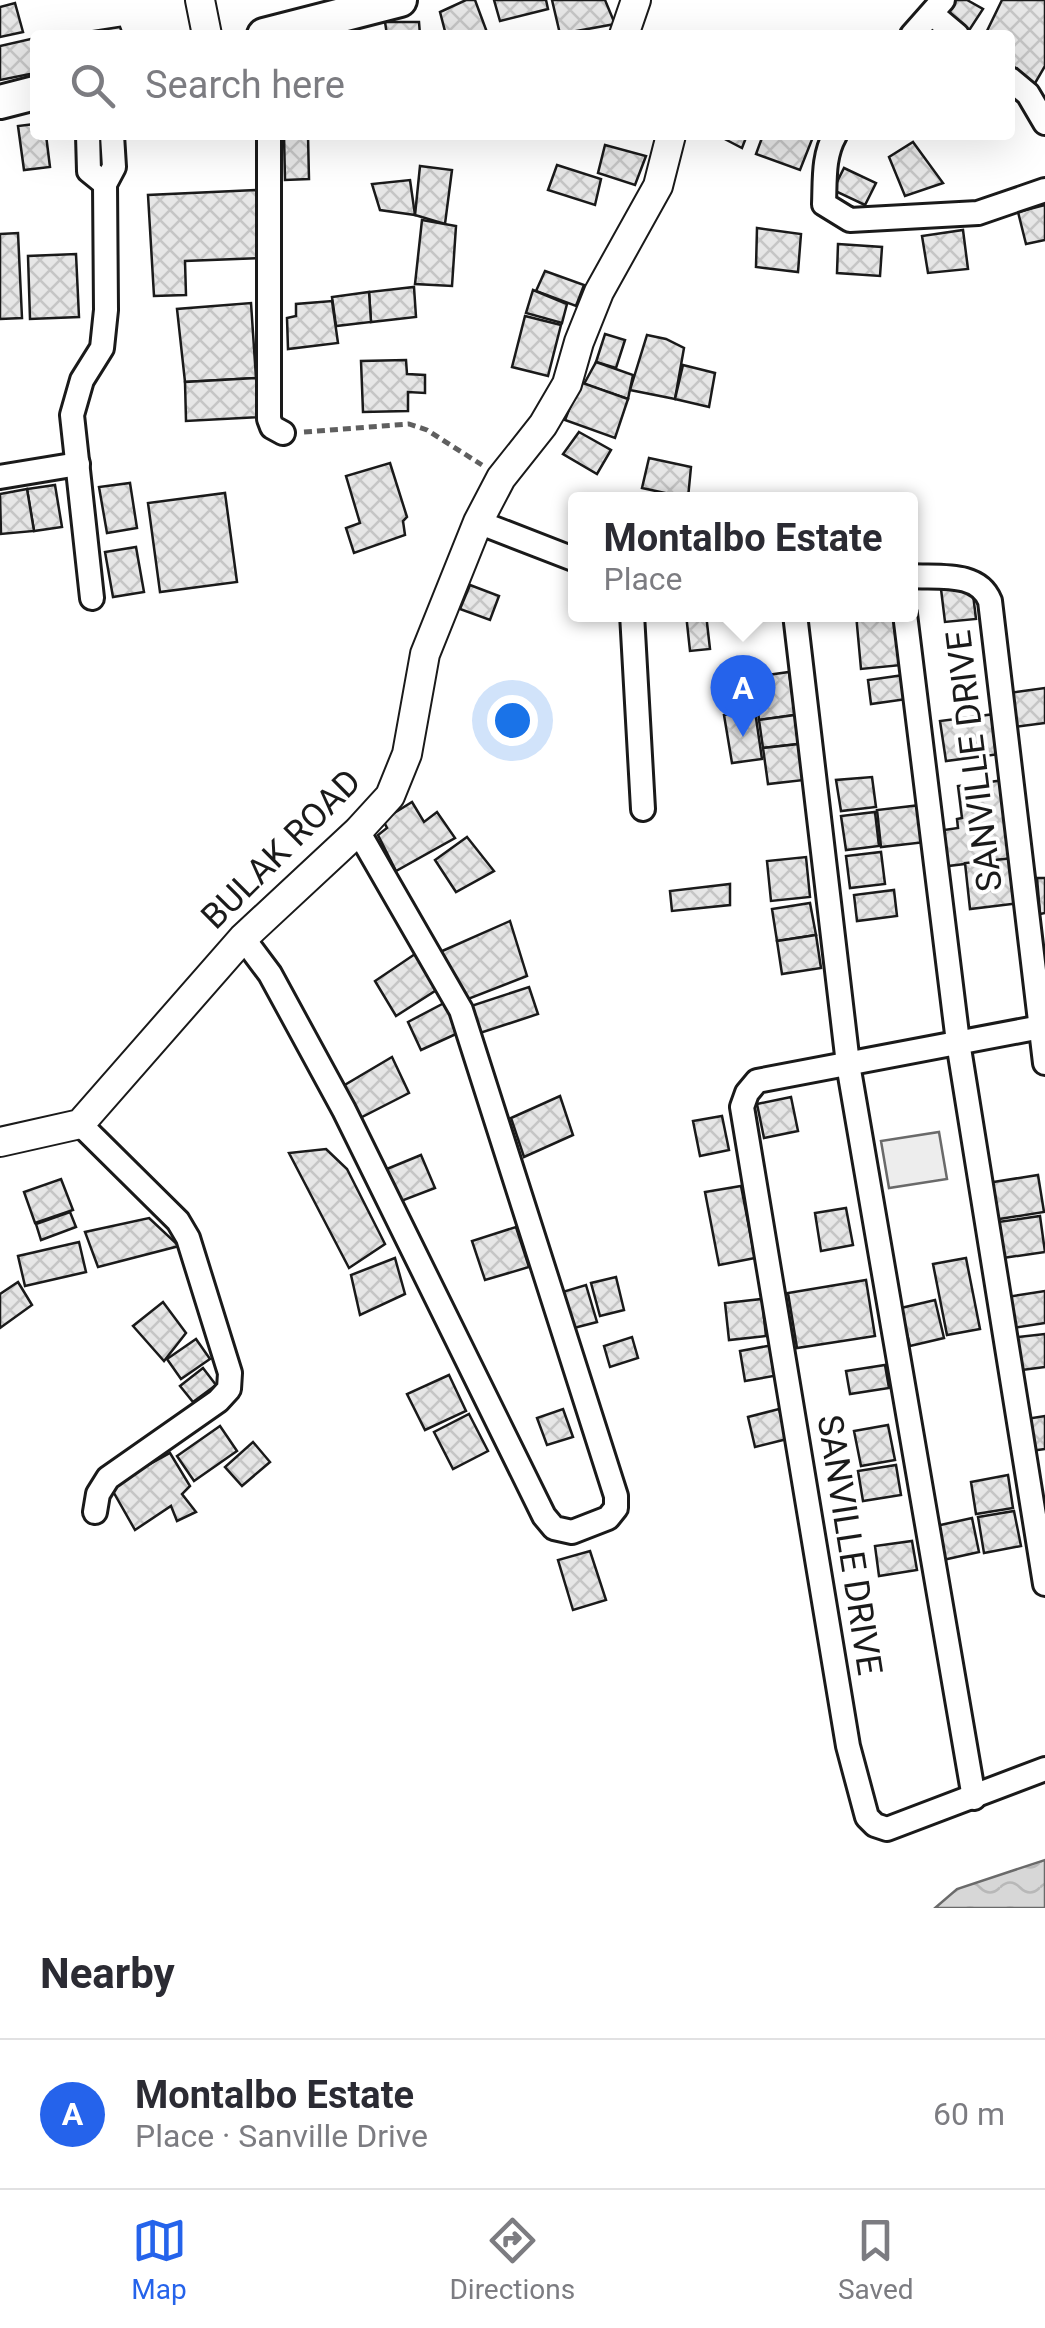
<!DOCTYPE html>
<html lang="en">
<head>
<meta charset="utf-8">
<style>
	:root { --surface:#fff; --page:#f2f2f3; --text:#2b2b33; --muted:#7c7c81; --line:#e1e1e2; --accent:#2563eb }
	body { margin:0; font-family:Roboto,sans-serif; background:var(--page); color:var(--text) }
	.you { position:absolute; left:512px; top:720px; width:35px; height:35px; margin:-25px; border:8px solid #fff; border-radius:50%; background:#1a73e8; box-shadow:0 0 0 15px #1a73e833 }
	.badge { display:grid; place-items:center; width:65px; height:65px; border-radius:50%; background:var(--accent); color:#fff; font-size:32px; font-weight:700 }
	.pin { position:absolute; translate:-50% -82px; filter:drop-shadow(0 2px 5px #0008) }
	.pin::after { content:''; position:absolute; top:52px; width:35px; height:30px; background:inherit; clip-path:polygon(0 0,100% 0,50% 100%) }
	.popup { position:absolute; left:568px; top:492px; width:350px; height:130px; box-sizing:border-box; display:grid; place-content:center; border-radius:10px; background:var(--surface); filter:drop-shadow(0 2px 8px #0005); font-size:32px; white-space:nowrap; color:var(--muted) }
	.popup b { font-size:38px; color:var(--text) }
	.popup::after { content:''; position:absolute; left:50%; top:100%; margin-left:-20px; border:20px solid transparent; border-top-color:var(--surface) }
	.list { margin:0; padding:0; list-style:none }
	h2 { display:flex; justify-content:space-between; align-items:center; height:130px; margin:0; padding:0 40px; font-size:42px }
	h2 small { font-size:32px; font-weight:400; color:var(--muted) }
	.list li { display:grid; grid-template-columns:65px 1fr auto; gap:30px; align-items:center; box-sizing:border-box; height:150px; padding:0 40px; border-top:2px solid var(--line) }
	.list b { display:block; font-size:38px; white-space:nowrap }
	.list p { margin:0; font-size:32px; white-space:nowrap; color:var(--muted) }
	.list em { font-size:32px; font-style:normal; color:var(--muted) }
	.icon { flex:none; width:55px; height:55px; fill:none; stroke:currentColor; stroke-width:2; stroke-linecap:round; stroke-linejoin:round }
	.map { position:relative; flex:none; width:1045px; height:1908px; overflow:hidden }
	.search { position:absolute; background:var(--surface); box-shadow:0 10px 40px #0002; left:30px; right:30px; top:30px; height:110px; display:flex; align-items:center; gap:25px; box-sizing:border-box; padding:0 35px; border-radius:10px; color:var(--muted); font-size:38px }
	.sheet { height:280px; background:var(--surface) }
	nav { display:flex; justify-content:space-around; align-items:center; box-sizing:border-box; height:140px; border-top:2px solid var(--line); background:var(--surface); font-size:28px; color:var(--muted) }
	nav a { display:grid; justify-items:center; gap:5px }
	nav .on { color:var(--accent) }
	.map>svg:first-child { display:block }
</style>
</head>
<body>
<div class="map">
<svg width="1045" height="1908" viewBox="0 0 1045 1908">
	<defs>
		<pattern id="water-waves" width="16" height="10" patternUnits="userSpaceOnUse" patternTransform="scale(2.5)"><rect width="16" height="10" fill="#d7d7d7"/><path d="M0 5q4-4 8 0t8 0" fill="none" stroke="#b8b8b8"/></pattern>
		<pattern id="building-cross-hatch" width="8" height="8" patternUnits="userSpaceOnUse" patternTransform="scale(2.5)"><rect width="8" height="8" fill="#e6e6e6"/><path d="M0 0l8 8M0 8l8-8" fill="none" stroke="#c5c5c5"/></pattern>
	</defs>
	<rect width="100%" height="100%" fill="#fff"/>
	<!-- built -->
	<polygon fill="#ededed" stroke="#6a6a6a" stroke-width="2.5" points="939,1132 947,1179 889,1188 881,1141"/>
	<!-- water -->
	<polygon fill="url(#water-waves)" stroke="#6a6a6a" stroke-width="2.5" points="1045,1860 1045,1908 935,1908 957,1889"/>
	<!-- building -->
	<g fill="url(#building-cross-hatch)" stroke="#1a1a1a" stroke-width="2.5">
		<polygon points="466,0 475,0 488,35 446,35 440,12"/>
		<polygon points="494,0 546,0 548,9 500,21"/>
		<polygon points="552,0 605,0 615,24 560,34"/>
		<polygon points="948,0 967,0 983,9 966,35 938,16"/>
		<polygon points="1002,0 1045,0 1045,66 1034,85 1010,69 1010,35 985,35"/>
		<polygon points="15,3 23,32 0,37 0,7"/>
		<polygon points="385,22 419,22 420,35 387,35"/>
		<polygon points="120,27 123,35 74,35 74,34"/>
		<polygon points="35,38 35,73 0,80 0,46"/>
		<polygon points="35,124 35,135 46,135 50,167 24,170 18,126"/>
		<polygon points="284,135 308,135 309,179 285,180"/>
		<polygon points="717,135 747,135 742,148"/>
		<polygon points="763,135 813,137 800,170 756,154"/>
		<polygon points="913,142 943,183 905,196 889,157"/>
		<polygon points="605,145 646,156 635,185 598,173"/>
		<polygon points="557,165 601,179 595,205 548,190"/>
		<polygon points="420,166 452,170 445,224 415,215"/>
		<polygon points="844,168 876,183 865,205 833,190"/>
		<polygon points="410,180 415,215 380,210 372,184"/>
		<polygon points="257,190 261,258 185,261 186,295 154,296 148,195"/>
		<polygon points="1045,205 1045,240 1026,244 1018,212"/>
		<polygon points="422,220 456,226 452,286 415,284"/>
		<polygon points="757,228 801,234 798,272 756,267"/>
		<polygon points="963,230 968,269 928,273 922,236"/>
		<polygon points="18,233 22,318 0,319 0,234"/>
		<polygon points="838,244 882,247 880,276 837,273"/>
		<polygon points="76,254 79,317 30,319 28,256"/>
		<polygon points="545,271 584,285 576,306 536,291"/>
		<polygon points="414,287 416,317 371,322 369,292"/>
		<polygon points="533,290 567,304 562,323 526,313"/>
		<polygon points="369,292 371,322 336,326 332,297"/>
		<polygon points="332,301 338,343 288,349 287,318 296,316 296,304"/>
		<polygon points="251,303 256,378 185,382 177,309"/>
		<polygon points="525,316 561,325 548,376 512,367"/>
		<polygon points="605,334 625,340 616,368 596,362"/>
		<polygon points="647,335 666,339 684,348 675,399 630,390"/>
		<polygon points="406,360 407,374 425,375 425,393 408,392 408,411 363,412 361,361"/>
		<polygon points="596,362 633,375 628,399 584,384"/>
		<polygon points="683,365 715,373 709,407 675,399"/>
		<polygon points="256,378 259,417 186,421 185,382"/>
		<polygon points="580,382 628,399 615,438 565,420"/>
		<polygon points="579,432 611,450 597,474 563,454"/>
		<polygon points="649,458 691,467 688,498 642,488"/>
		<polygon points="390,463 407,517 403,521 405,535 354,553 346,528 360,523 346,476"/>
		<polygon points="130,483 137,528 107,533 99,487"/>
		<polygon points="55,485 62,527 34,531 27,489"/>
		<polygon points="27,489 34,531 1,534 0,494"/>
		<polygon points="225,493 237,582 160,592 148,503"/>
		<polygon points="136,547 144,592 113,597 105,552"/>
		<polygon points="470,585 499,596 490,620 460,609"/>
		<polygon points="972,586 976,619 945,622 941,589"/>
		<polygon points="686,614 706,614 710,649 690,651"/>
		<polygon points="856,614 896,614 902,665 861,669"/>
		<polygon points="789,672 795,715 759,720 754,677"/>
		<polygon points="904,675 907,699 871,704 868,680"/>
		<polygon points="1045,688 1045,723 1014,727 1009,693"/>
		<polygon points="755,711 762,759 732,763 724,715"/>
		<polygon points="995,714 1000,754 946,761 940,721"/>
		<polygon points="795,715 799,744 763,748 759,720"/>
		<polygon points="799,744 804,780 768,784 763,748"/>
		<polygon points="872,777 876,807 841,811 836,780"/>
		<polygon points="1005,780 1014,858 948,866 944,830 958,828 957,819 962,818 958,786"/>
		<polygon points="412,802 424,822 437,812 455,838 396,871 378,835 387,828 383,820"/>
		<polygon points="921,805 926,842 881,847 877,810"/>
		<polygon points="875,812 879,846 846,850 841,816"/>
		<polygon points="467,837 494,871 456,892 435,860"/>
		<polygon points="881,852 885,884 850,888 846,856"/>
		<polygon points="806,857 810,897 771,901 767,861"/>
		<polygon points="1014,858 1020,903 970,909 965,863"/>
		<polygon points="1037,878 1045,878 1045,913 1040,914"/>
		<polygon points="730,884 730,905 672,911 670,891"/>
		<polygon points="894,890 897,916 857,921 854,895"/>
		<polygon points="810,903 816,935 777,941 772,909"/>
		<polygon points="510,921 527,976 463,1001 440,952"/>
		<polygon points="816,935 821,968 782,974 777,941"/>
		<polygon points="418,952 438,989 396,1016 375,981"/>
		<polygon points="529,987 538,1014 477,1034 468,1007"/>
		<polygon points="446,1002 456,1034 421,1050 408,1022"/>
		<polygon points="392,1057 409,1093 358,1119 343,1086"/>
		<polygon points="560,1096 573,1135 524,1157 511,1118"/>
		<polygon points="791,1097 798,1131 764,1138 757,1104"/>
		<polygon points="722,1116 729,1150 700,1156 693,1121"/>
		<polygon points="326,1149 347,1169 385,1244 349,1268 289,1153"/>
		<polygon points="421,1155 435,1188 396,1203 382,1171"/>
		<polygon points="1038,1175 1044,1212 993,1220 987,1183"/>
		<polygon points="61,1179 73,1210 35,1223 24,1192"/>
		<polygon points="741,1186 755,1258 719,1265 705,1192"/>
		<polygon points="846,1208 853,1245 821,1251 815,1213"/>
		<polygon points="70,1212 76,1227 41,1240 36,1224"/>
		<polygon points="1040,1216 1045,1252 996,1259 991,1223"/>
		<polygon points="149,1218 179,1246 98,1267 85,1232"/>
		<polygon points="516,1227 529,1267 485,1280 472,1241"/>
		<polygon points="79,1242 86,1272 25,1286 18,1256"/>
		<polygon points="395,1258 405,1294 360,1315 351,1275"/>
		<polygon points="966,1258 980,1329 947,1335 933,1264"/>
		<polygon points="616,1277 624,1310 600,1316 591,1283"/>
		<polygon points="866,1280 875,1336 797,1348 788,1293"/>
		<polygon points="18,1282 32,1305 0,1328 0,1294"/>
		<polygon points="586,1285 597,1322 570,1329 559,1293"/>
		<polygon points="1045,1291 1045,1323 1012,1328 1007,1297"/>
		<polygon points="762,1299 766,1336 729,1340 725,1303"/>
		<polygon points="935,1300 944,1338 910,1346 901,1308"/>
		<polygon points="163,1302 186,1333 164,1361 133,1326"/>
		<polygon points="1045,1334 1045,1367 1014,1371 1010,1338"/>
		<polygon points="632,1337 638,1358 610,1367 604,1346"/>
		<polygon points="196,1339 210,1359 181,1379 167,1359"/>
		<polygon points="773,1345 779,1375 745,1381 740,1351"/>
		<polygon points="885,1365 889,1388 850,1394 846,1371"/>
		<polygon points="203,1368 216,1385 193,1402 180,1386"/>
		<polygon points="449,1375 466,1411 425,1430 407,1394"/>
		<polygon points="563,1409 573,1437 547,1445 537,1418"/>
		<polygon points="779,1409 787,1439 755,1447 748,1417"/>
		<polygon points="469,1414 488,1451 453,1469 434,1432"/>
		<polygon points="1045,1416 1045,1449 1030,1451 1026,1419"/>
		<polygon points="888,1425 895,1460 861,1466 854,1431"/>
		<polygon points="220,1426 237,1451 194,1481 177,1456"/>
		<polygon points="253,1442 270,1462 242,1486 225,1467"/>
		<polygon points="170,1453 190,1486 182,1494 196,1512 177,1521 171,1506 135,1530 110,1486"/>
		<polygon points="896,1465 901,1495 863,1501 858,1471"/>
		<polygon points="1008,1475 1013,1508 976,1514 971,1482"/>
		<polygon points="1014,1511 1021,1546 984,1553 978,1517"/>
		<polygon points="972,1518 979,1552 943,1560 936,1526"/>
		<polygon points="912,1541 917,1570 879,1576 875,1546"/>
		<polygon points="590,1551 606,1600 573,1610 558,1560"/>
	</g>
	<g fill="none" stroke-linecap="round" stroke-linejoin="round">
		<defs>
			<g id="minor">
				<polyline points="932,14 957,35"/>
				<polyline points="912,35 943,0"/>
				<polyline points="1010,79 1028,94 1045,123"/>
				<polyline points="88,135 89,171 105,184"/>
				<polyline points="269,135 269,419 272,427 283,433"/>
				<path d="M 835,135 C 823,156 825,180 824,204 L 850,220 L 978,213 L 1045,190"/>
				<polyline points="0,477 78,464"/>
				<polyline points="478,522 576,560"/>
				<path d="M 910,576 C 939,578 978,571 990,601 L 1045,1063"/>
				<polyline points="92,598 72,415 82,380 102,348 106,310 105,184 114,167 112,135"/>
				<polyline points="632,614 643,809"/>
				<polyline points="795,614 848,1064 974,1798"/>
				<polyline points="905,614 958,1042 1045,1584"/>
				<polyline points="243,938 270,974 344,1110 544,1516 554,1528 572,1532 608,1518 616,1508 616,1496 461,1010 358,831"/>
				<polyline points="1041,1027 757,1081 747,1093 742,1107 848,1746 867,1817 875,1825 887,1829 1045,1769"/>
				<polyline points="80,1124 178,1221 188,1238 230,1373 229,1389 218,1401 108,1478 98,1494 95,1512"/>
			</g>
			<g id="tertiary">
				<polyline points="200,0 207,35"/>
				<polyline points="624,35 636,0"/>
				<polyline points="0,1142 80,1124 243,938 358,831 390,796 407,754 425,654 478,522 501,478 543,425 567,384 579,342 599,292 658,186 671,135"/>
			</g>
			<g id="secondary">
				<polyline points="264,35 400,0"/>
				<polyline points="0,102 35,93"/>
			</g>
		</defs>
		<!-- minor casing -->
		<use href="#minor" stroke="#1a1a1a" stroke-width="28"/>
		<!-- tertiary casing -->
		<use href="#tertiary" stroke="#1a1a1a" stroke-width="32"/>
		<!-- secondary casing -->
		<use href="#secondary" stroke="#1a1a1a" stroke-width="38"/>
		<!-- path -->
		<polyline stroke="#5f5f5f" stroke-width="5" stroke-dasharray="8 5" stroke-linecap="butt" points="304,432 409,424 427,430 482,465"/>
		<!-- minor -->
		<use href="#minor" stroke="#fff" stroke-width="22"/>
		<!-- tertiary -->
		<use href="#tertiary" stroke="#fff" stroke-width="28"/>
		<!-- secondary -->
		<use href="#secondary" stroke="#fff" stroke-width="32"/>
	</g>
	<g text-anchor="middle" stroke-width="8" stroke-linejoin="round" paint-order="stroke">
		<!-- street labels -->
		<g font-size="35" fill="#1a1a1a" stroke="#fff">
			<text transform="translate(974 761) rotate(-97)" y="12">SANVILLE DRIVE</text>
			<text transform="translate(281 849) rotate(-45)" y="12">BULAK ROAD</text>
			<text transform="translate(850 1545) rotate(81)" y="12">SANVILLE DRIVE</text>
		</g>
	</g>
</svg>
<div class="you"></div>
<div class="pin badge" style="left:743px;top:737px">A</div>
<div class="popup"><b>Montalbo Estate</b>Place</div>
<div class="search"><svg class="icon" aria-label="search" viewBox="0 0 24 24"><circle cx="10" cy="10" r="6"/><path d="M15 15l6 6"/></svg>Search here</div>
</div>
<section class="sheet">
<h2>Nearby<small></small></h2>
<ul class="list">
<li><span class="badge">A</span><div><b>Montalbo Estate</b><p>Place · Sanville Drive</p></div><em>60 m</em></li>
</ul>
</section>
<nav>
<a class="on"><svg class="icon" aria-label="map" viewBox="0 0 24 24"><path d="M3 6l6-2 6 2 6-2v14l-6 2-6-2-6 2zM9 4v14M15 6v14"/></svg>Map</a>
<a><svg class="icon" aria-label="directions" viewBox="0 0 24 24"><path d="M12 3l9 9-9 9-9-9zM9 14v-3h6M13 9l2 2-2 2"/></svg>Directions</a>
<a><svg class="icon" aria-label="saved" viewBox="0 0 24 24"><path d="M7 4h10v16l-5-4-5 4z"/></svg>Saved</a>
</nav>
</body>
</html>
